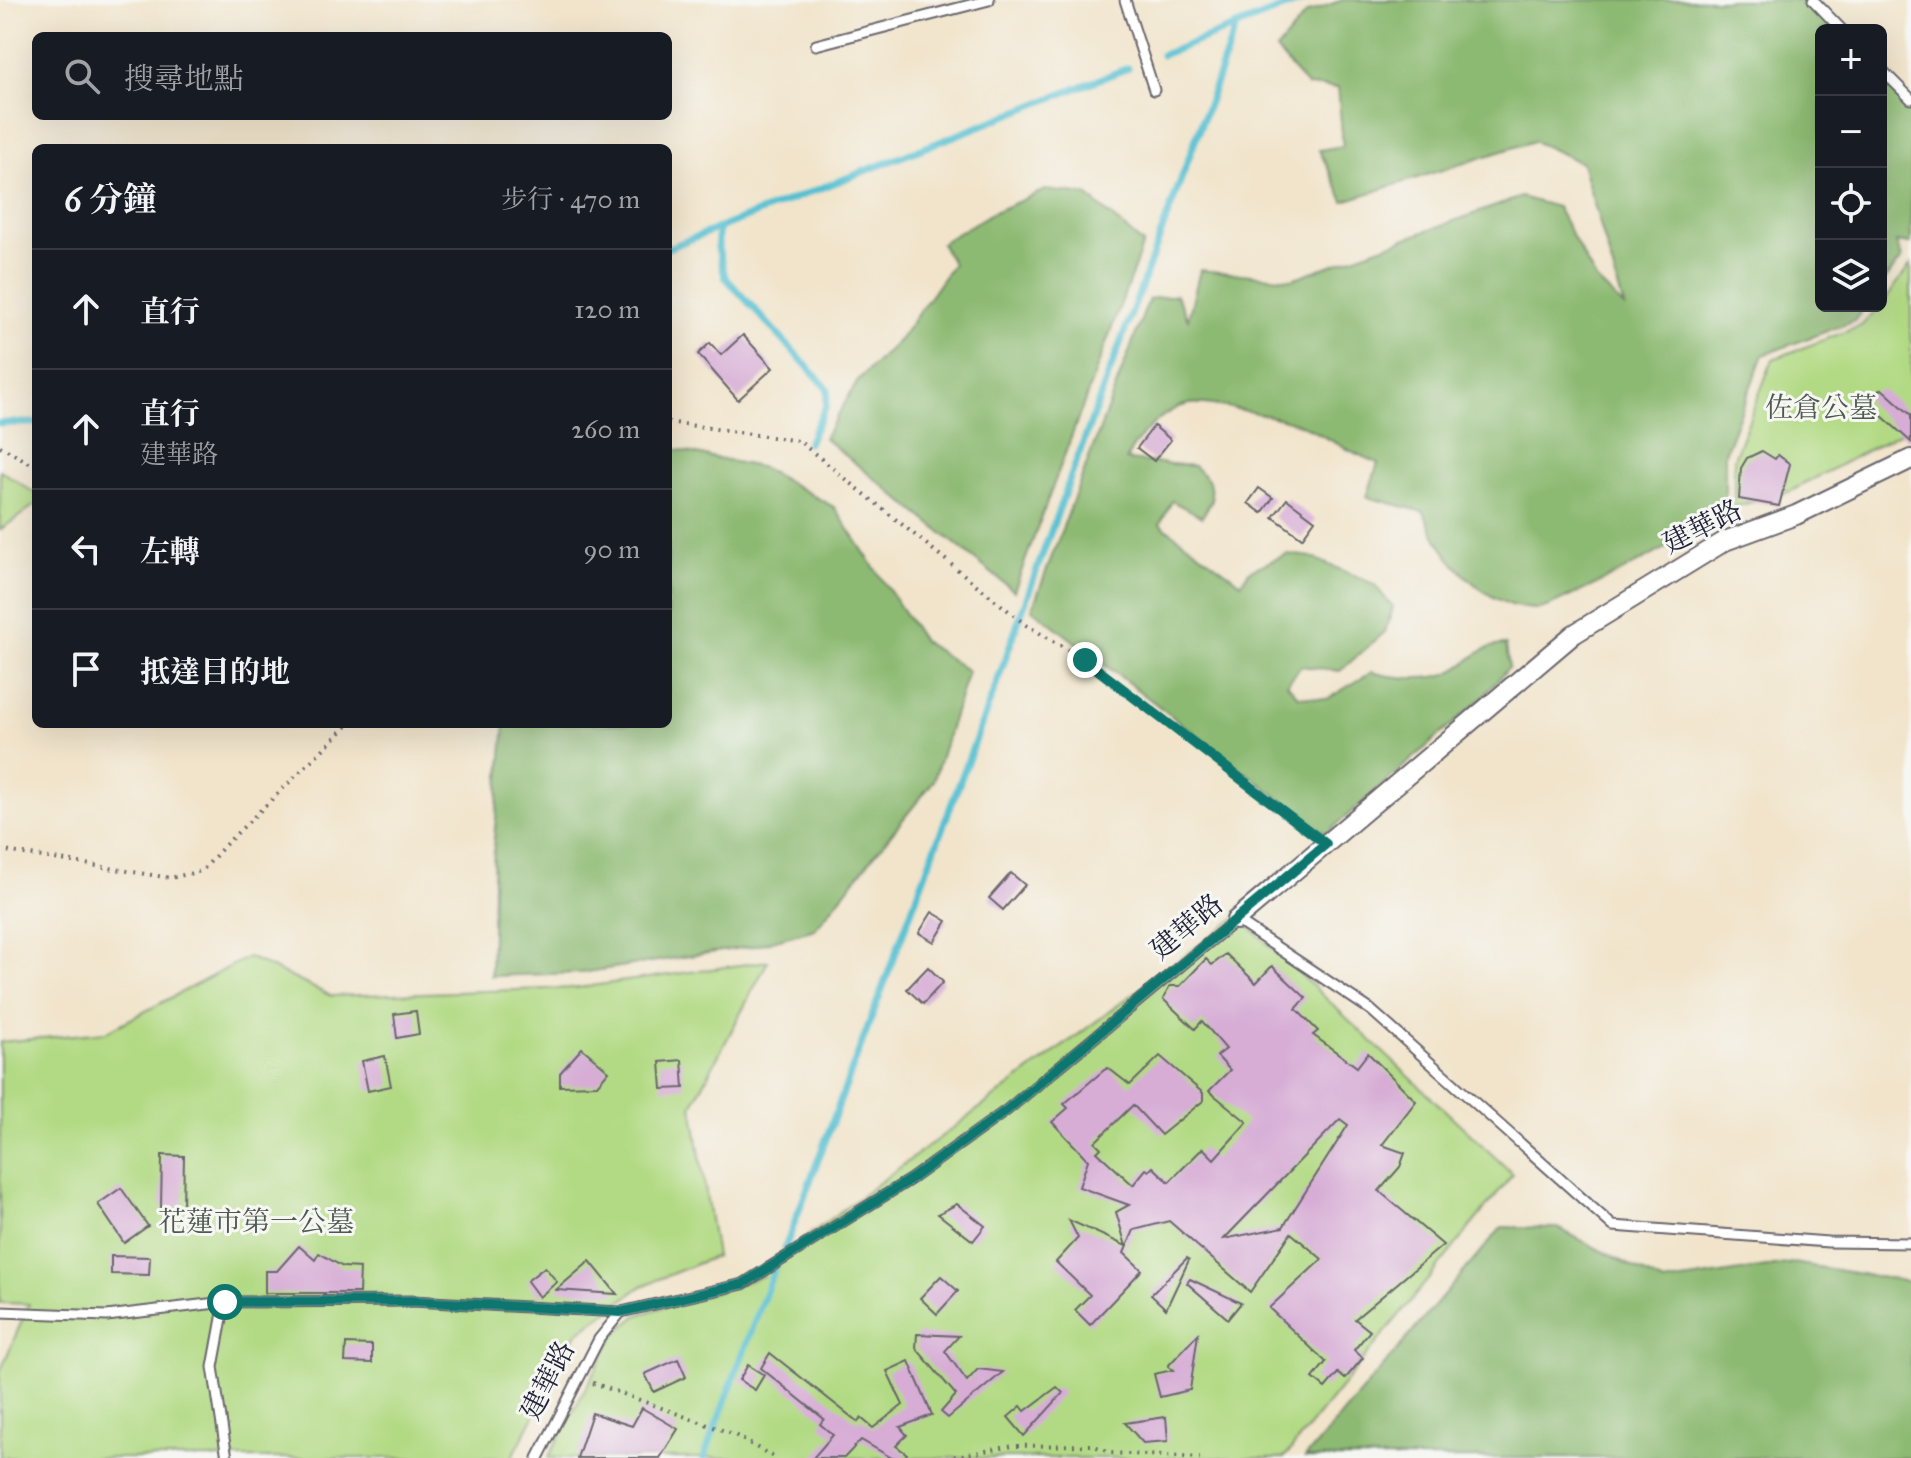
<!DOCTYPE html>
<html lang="zh-TW">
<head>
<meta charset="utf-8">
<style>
	:root { --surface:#171b24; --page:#242831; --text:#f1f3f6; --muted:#9ea1a6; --line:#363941 }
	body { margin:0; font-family:"IM FELL Great Primer","Noto Serif TC",serif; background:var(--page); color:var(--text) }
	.controls { position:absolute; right:24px; top:24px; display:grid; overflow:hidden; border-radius:12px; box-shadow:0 8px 32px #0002 }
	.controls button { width:72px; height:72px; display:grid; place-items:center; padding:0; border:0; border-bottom:2px solid var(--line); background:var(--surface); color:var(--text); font:40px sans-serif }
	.stop { position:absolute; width:24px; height:24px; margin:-18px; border:6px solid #0f766e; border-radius:50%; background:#fff }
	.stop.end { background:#0f766e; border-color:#fff; box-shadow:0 2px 8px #0008 }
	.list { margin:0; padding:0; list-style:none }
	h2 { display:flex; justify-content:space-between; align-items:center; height:104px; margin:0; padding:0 32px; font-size:34px }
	h2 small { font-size:26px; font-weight:400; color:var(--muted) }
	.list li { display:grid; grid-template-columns:52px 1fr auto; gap:24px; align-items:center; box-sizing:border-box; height:120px; padding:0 32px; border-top:2px solid var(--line) }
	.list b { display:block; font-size:30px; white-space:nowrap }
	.list p { margin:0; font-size:26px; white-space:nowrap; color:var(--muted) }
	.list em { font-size:26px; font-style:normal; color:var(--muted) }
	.icon { flex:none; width:44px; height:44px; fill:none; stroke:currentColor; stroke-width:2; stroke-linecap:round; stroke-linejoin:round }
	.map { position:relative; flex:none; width:1911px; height:1458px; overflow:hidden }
	.search { position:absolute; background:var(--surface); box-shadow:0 8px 32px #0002; left:32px; top:32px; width:640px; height:88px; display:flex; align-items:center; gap:20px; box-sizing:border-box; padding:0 28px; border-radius:12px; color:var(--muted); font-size:30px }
	.panel { position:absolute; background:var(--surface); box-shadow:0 8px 32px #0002; left:32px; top:144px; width:640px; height:584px; border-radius:12px }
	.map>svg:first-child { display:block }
</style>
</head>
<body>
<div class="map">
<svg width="1911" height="1458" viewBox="0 0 1911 1458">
	<rect width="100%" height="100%" fill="#f6f6f2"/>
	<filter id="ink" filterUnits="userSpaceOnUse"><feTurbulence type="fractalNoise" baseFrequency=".0125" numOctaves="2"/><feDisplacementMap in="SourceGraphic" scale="16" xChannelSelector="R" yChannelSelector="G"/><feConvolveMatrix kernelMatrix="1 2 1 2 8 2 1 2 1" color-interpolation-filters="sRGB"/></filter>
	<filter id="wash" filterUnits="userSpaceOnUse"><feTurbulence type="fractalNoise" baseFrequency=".006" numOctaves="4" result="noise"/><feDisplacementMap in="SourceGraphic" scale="32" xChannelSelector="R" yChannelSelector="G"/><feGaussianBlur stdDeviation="1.8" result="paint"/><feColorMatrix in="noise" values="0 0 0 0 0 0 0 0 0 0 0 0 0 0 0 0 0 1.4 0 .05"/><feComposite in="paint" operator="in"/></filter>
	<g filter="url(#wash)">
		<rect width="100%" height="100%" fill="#f1e4cb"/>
		<!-- green -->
		<g fill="#b2da84" stroke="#6a7e60" stroke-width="2">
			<polygon points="1911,264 1911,427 1791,491 1734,507 1734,458 1773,359 1861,326 1881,306"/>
			<polygon points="0,470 36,494 36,504 0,530"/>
			<polygon points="1238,916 1513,1174 1284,1458 548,1458 615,1334 638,1315 763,1276 759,1272"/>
			<polygon points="248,957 331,996 577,988 768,961 692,1106 716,1256 642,1286 577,1333 512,1458 0,1458 0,1372 29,1304 0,1303 0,1042 106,1032"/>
		</g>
		<!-- forest -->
		<g fill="#8dba72" stroke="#586e56" stroke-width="2">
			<path d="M 1342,0 L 1807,0 L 1835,30 L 1821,30 L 1821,306 L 1865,306 L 1854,321 L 1763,355 L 1725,453 L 1725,516 C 1674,543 1625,572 1573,595 C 1563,599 1549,608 1539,609 C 1485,610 1441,557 1424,512 L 1367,497 L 1378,463 C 1350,453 1332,440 1306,427 C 1290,419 1206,401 1189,404 C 1163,409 1136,438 1126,460 L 1194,466 L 1209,481 L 1212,500 L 1202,517 L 1172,501 L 1160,524 L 1241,583 L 1250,570 L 1287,554 L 1311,557 L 1374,584 L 1393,608 L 1385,632 L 1340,671 L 1301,666 L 1287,684 L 1298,696 L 1327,699 L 1372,672 C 1392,678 1426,681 1446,674 C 1471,666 1475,645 1506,645 L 1509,667 L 1480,700 L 1326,834 L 1032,609 L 1149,299 L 1176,295 L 1188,319 L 1200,270 L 1292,279 L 1521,197 L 1557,207 L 1596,280 L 1624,307 L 1582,163 L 1534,141 L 1344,201 L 1319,150 L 1343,146 L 1338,88 L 1307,86 L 1276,50 L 1307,13 Z"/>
			<polygon points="1881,78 1911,110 1911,244 1896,242 1902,258 1881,285"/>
			<polygon points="1045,190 1087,195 1143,244 1014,591 824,438 859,379 900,339 953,264 941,243 992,213"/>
			<polygon points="668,448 763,468 834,507 923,641 968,671 933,782 815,929 754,946 581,973 491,976 494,839 505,724 668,724"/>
			<polygon points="1502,1227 1558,1228 1663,1283 1793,1263 1911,1282 1911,1458 1305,1458"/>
		</g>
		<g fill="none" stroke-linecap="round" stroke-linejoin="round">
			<!-- stream -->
			<g stroke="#55c0d1" stroke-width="7">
				<polyline points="1162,55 1304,0"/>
				<polyline points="718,228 718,248 725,277 828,389 826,406 808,443"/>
				<polyline points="668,248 1128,68"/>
				<polyline points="0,423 36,423"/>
				<path d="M 785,1248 L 998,680 C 1073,461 1160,245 1236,26"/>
				<polyline points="704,1458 774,1270"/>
			</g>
		</g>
		<g id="blocks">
			<!-- building -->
			<g fill="#d7add6" fill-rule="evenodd">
				<polygon points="743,335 773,368 738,400 698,354 710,343 721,355"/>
				<polygon points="1882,389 1911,415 1911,442 1871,406 1866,397"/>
				<polygon points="1154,426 1171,440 1154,461 1137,448"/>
				<polygon points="1762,451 1775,459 1778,455 1790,464 1779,506 1739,499 1741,468 1747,458"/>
				<polygon points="1259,488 1273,498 1262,513 1248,503"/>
				<polygon points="1287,499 1315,520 1302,538 1273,517"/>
				<polygon points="1011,873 1025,885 1003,910 989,898"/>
				<polygon points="932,912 947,921 934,942 919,933"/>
				<path d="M 1226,954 L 1256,983 L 1272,966 L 1306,998 L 1296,1009 L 1318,1031 L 1313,1035 L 1357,1067 L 1368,1053 L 1416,1101 L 1382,1145 L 1405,1153 L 1400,1167 L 1379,1191 L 1443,1245 L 1355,1319 L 1370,1331 L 1354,1350 L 1363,1358 L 1345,1379 L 1338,1373 L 1325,1388 L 1313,1378 L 1326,1362 L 1269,1308 L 1322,1259 L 1291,1233 L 1250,1292 L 1169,1221 L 1134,1230 L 1124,1253 L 1142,1270 L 1090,1325 L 1075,1310 L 1090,1295 L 1056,1262 L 1078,1238 L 1069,1220 L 1126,1246 L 1116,1212 L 1129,1205 L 1079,1187 L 1088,1160 L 1052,1122 L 1068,1108 L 1064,1104 L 1104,1070 L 1108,1068 L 1130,1085 L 1160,1056 L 1203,1093 L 1203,1101 L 1161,1135 L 1133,1105 L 1095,1142 L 1101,1148 L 1097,1152 L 1133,1185 L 1146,1169 L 1149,1171 L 1153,1167 L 1169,1182 L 1203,1148 L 1214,1159 L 1247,1122 L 1209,1091 L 1230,1070 L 1217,1056 L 1226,1049 L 1202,1021 L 1195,1029 L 1163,999 L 1170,986 L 1180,986 L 1206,959 L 1212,965 ZM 1340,1119 L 1348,1125 L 1283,1227 L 1224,1239 Z"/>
				<polygon points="928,967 943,982 923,1004 907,989"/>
				<polygon points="416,1011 419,1034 397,1038 394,1014"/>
				<polygon points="582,1048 609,1071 597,1085 560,1086 560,1073"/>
				<polygon points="385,1056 391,1086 368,1091 362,1061"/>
				<polygon points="682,1060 684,1088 662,1089 660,1062"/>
				<polygon points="162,1155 184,1156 183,1208 161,1207"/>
				<polygon points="121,1188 148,1226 124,1243 98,1204"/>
				<polygon points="957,1204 985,1226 973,1241 938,1214"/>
				<polygon points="299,1246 315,1260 319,1253 343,1267 360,1268 359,1293 265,1293 265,1271 277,1271"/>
				<polygon points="111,1256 150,1257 149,1275 111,1274"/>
				<polygon points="1187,1258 1189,1260 1166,1309 1151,1295"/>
				<polygon points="590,1261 617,1294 556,1290"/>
				<polygon points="545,1267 557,1282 539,1297 527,1281"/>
				<polygon points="941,1276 958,1291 937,1314 920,1298"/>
				<polygon points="1190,1279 1241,1303 1228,1319 1187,1283"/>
				<polygon points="917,1334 959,1336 945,1351 967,1381 978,1369 1003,1372 948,1418 941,1412 956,1395 916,1348"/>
				<polygon points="1198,1334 1190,1390 1160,1397 1154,1374 1173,1370 1168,1366"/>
				<polygon points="346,1344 372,1345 372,1363 345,1362"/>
				<polygon points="770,1353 858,1422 861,1418 873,1428 903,1405 887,1371 909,1361 932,1415 900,1427 907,1435 896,1446 907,1454 904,1458 892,1458 861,1440 844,1458 813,1458 833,1435 820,1424 824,1419 761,1368"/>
				<polygon points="678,1359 686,1377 654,1392 645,1374"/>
				<polygon points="748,1365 764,1375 755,1390 739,1380"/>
				<polygon points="1057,1387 1063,1393 1024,1436 1008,1417 1021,1406 1025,1411"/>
				<polygon points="642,1408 678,1429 660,1458 577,1458 592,1413 632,1426"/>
				<polygon points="1166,1417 1168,1441 1143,1443 1125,1423"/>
			</g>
		</g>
	</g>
	<g filter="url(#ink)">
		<use href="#blocks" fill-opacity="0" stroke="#6a666d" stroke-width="2"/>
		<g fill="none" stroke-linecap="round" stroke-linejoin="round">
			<defs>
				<g id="lane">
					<polyline points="1125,0 1154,90"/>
					<polyline points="1813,0 1842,30"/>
					<polyline points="816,45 989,0"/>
					<polyline points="1881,69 1911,99"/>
					<polyline points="225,1302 213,1367 227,1458"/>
					<polyline points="0,1312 107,1316 225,1302 412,1301 621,1312"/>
					<polyline points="538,1458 599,1339 621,1312 743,1284 911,1179 1007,1110 1236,920 1371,1010 1613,1226 1828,1242 1911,1243"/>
				</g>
				<polyline id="street" points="1236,920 1574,634 1725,541 1796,515 1911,459"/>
			</defs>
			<!-- lane casing -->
			<use href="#lane" stroke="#6a666d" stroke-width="13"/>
			<!-- street casing -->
			<use href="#street" stroke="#6a666d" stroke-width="22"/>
			<!-- path -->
			<g stroke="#6a666d" stroke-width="4" stroke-dasharray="2 6" stroke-linecap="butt">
				<polyline points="668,422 799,441 1026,625 1085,660 1311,833"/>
				<polyline points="0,446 36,467"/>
				<polyline points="0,850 170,878 202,871 226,844 349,724"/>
				<polyline points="593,1383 733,1434 775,1458"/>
				<polyline points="946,1458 1013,1446 1092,1445 1111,1453 1200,1458"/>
			</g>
			<!-- lane -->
			<use href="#lane" stroke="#fff" stroke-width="9"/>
			<!-- street -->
			<use href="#street" stroke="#fff" stroke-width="18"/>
		</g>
	</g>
	<g fill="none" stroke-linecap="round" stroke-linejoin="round" filter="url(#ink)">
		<!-- route -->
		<polyline stroke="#0f766e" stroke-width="10" points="225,1302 412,1301 621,1312 743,1284 911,1179 1007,1110 1326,844 1085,660"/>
	</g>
	<g text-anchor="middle" stroke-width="6" stroke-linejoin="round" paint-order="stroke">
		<!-- park labels -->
		<g font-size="28" fill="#4d5951" stroke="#f6f6f2">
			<text x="1821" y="417">佐倉公墓</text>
			<text x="256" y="1231">花蓮市第一公墓</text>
		</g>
		<!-- street labels -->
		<g font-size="28" fill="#22223b" stroke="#f6f6f2">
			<text transform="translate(1702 526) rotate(-27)" y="10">建華路</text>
			<text transform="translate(1186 926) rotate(-40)" y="10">建華路</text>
			<text transform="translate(547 1380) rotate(-63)" y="10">建華路</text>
		</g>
	</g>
</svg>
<div class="controls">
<button>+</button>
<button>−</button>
<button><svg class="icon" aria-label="locate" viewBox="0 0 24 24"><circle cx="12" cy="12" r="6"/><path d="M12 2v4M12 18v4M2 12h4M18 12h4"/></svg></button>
<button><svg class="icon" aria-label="layers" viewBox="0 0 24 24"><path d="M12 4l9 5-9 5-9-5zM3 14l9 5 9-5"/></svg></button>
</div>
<div class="stop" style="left:225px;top:1302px"></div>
<div class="stop end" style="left:1085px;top:660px"></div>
<div class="search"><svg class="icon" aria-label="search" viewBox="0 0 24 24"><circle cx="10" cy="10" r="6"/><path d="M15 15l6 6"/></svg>搜尋地點</div>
<section class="panel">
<h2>6 分鐘<small>步行 · 470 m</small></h2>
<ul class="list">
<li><svg class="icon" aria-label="ahead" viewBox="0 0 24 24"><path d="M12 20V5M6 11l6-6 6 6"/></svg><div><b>直行</b></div><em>120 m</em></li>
<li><svg class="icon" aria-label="ahead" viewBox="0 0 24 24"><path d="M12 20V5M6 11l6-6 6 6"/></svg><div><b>直行</b><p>建華路</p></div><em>260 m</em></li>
<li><svg class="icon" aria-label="left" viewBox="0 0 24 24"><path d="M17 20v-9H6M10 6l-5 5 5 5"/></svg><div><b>左轉</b></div><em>90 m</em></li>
<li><svg class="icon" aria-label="arrive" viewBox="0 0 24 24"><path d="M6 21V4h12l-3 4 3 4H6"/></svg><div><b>抵達目的地</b></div></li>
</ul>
</section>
</div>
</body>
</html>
